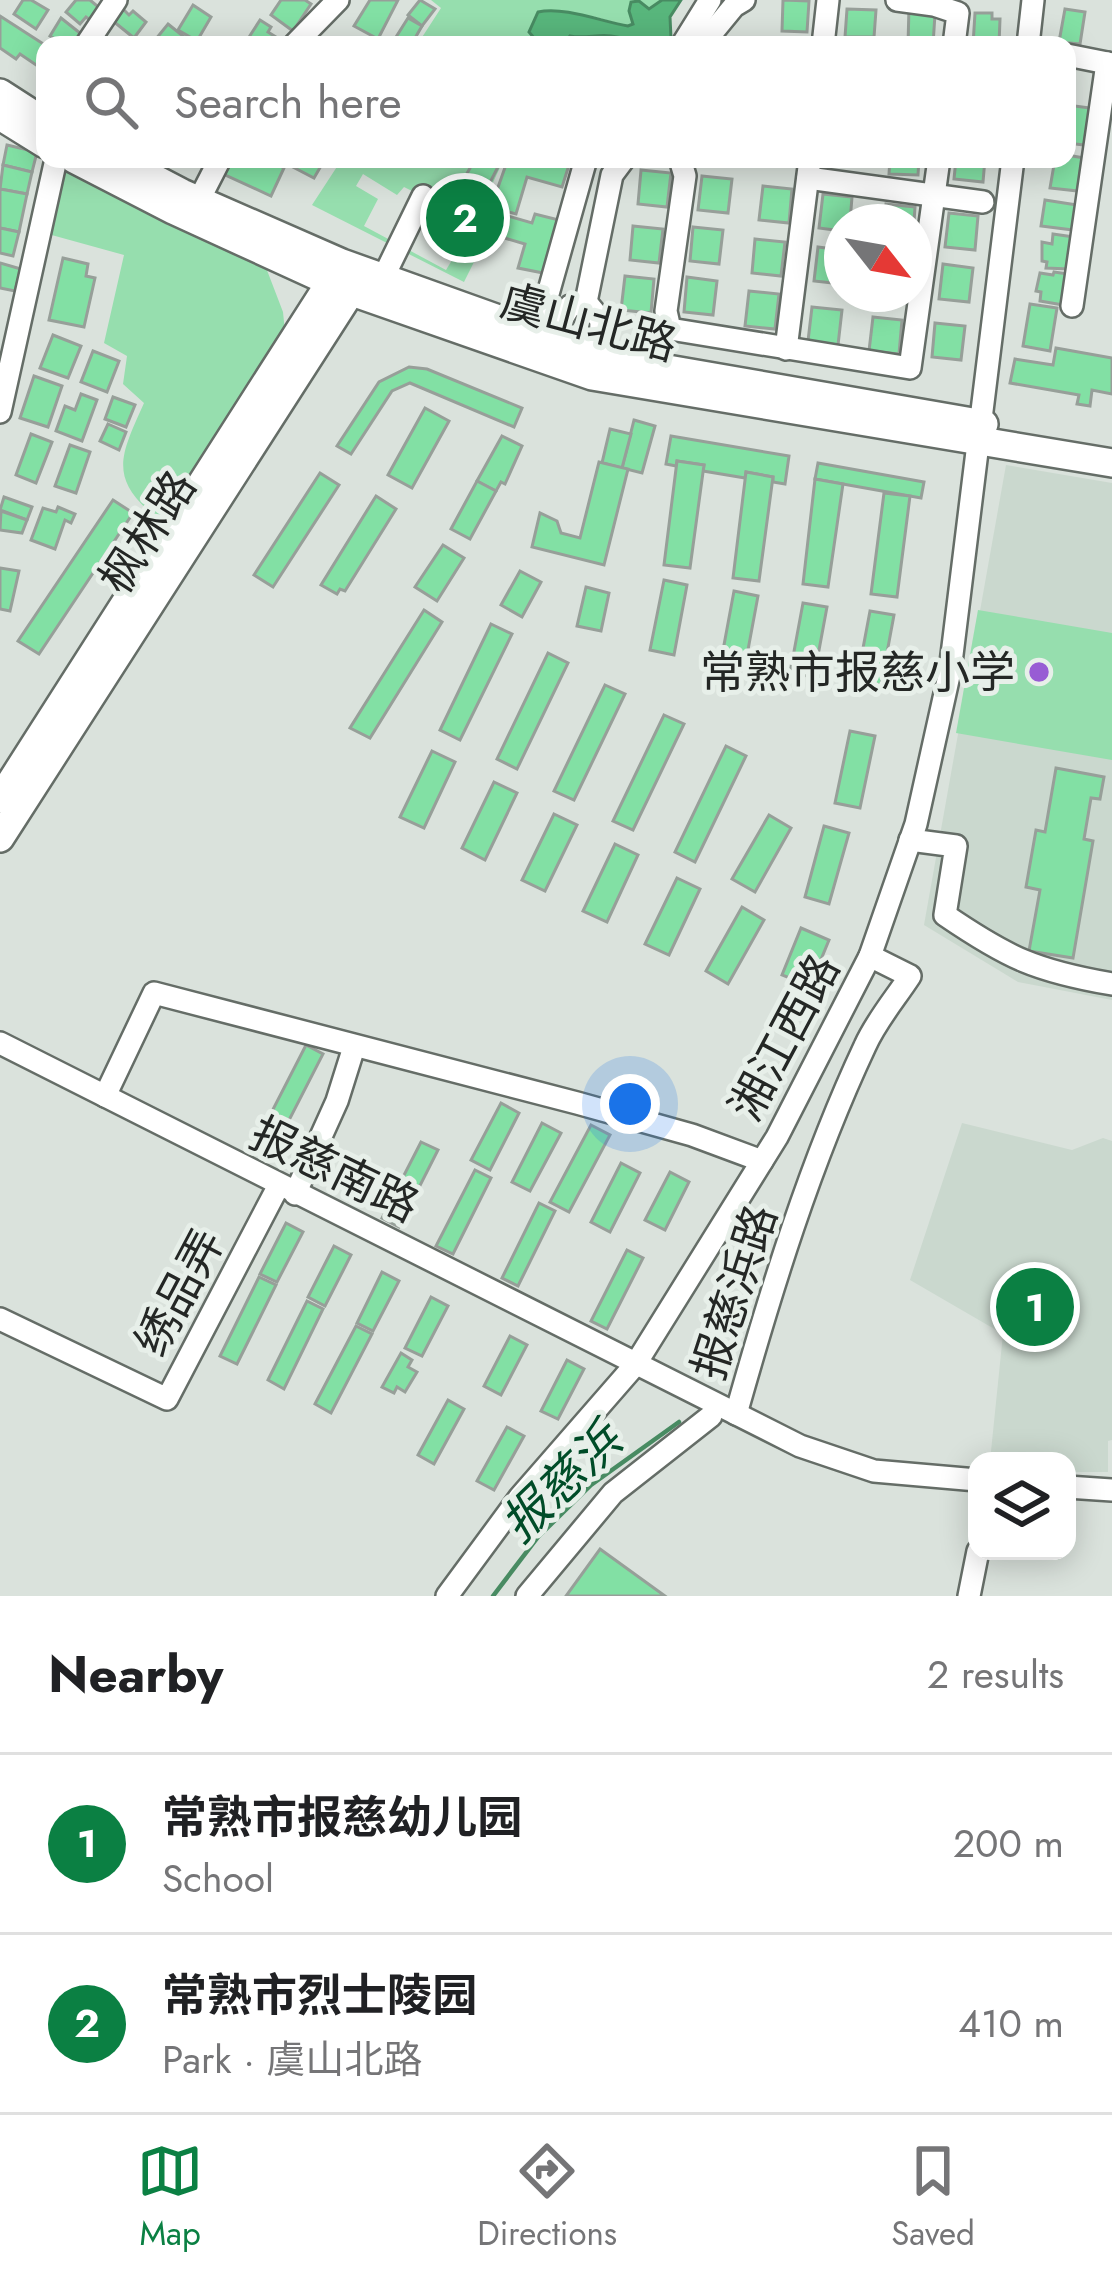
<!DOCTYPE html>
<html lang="en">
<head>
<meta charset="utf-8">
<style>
	:root { --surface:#fff; --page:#f2f2f2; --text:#202124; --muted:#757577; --line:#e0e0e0; --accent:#0b8043 }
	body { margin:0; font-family:Jost,"Noto Sans SC",sans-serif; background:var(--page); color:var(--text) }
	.controls { position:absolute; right:36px; bottom:36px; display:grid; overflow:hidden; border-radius:24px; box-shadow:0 6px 30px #0003 }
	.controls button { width:108px; height:108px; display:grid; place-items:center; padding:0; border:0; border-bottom:3px solid var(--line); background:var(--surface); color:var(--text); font:60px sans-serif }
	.compass { position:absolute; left:824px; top:204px; width:108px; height:108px; border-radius:50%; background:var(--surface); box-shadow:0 6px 30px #0003; rotate:121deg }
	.you { position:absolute; left:630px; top:1104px; width:42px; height:42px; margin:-30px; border:9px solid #fff; border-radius:50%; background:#1a73e8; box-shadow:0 0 0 18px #1a73e833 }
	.badge { display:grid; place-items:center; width:78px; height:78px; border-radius:50%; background:var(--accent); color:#fff; font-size:39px; font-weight:700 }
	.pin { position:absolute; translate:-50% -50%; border:6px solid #fff; box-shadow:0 3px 12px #0006 }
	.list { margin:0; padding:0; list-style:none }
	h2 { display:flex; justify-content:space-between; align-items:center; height:156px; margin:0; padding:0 48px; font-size:51px }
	h2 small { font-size:39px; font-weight:400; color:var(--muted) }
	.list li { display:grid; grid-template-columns:78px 1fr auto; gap:36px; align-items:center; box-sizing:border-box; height:180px; padding:0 48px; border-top:3px solid var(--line) }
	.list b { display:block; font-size:45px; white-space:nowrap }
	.list p { margin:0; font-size:39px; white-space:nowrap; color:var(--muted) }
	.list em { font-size:39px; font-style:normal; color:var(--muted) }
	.icon { flex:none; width:66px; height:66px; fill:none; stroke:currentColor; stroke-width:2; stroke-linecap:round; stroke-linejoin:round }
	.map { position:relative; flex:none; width:1112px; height:1596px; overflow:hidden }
	.search { position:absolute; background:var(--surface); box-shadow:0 6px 30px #0003; left:36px; right:36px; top:36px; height:132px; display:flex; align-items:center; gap:30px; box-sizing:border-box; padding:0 42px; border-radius:24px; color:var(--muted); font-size:45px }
	.sheet { height:516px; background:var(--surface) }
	nav { display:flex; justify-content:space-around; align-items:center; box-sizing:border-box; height:168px; border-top:3px solid var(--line); background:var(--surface); font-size:33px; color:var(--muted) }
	nav a { display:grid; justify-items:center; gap:6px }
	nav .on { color:var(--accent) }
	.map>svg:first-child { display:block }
</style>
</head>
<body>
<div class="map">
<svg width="1112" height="1596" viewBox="0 0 1112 1596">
	<rect width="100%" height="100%" fill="#dae2dc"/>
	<!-- built -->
	<g fill="#cad8ce">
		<polygon points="1006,465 1112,483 1112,1000 1018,982 924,925"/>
		<polygon points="962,1123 1072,1150 1103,1138 1112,1141 1112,1440 1108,1441 1108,1472 1067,1472 1067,1461 990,1461 1003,1334 910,1280"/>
	</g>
	<!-- green -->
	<g fill="#96deae" fill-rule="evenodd">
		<polygon points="431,0 662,0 632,17 634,24 628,26 592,16 539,12 529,32 540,45 417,45 441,8"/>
		<path d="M 342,159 L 504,159 L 488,193 L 480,250 L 464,282 L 312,205 ZM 363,174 L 397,195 L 404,187 L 444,207 L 441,216 L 469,232 L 446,270 L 364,226 L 378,199 L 356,186 Z"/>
		<path d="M 62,164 L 109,194 L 265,265 L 283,312 L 285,332 L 161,522 C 108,479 119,459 144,403 L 123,384 L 127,356 L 104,343 L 124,255 L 48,234 Z"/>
		<polygon points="978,610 1112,633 1112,760 956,733"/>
	</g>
	<!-- water -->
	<path fill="#58b67c" stroke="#488b62" stroke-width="3" d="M 662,0 L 681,0 L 670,17 L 671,38 C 647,44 635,40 611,36 C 597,34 585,39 570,36 L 562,45 L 540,45 L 529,32 L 538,12 C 564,6 603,22 628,26 L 633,24 L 629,11 L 631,2 L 639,1 L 649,9 Z"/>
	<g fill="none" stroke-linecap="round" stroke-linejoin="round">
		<!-- stream -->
		<polyline stroke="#488b62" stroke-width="4.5" points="493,1596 538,1537 591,1485 679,1422"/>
	</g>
	<!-- building -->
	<g fill="#82e0a4" stroke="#979f99" stroke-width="3">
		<polygon points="23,0 31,0 48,10 36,29 14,14"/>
		<polygon points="76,0 90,0 102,10 93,22 86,17 80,24 66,12"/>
		<polygon points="281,0 305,0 311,4 293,31 271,15"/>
		<polygon points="370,0 398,0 378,39 354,26"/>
		<polygon points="420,0 435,9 422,26 408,15"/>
		<polygon points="783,0 809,1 807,32 782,31"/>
		<polygon points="193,5 211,17 197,41 178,30"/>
		<polygon points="909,7 935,14 933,45 908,45"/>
		<polygon points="123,9 129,15 133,11 146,22 134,38 113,21"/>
		<polygon points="847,9 876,10 874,37 845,37"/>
		<polygon points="1065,9 1085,12 1080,44 1059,42"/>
		<polygon points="975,13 992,13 992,19 1000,19 999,45 973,45"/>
		<polygon points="0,16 45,45 45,71 20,54 16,59 0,48"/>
		<polygon points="61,18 85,37 79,45 64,45 50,36"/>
		<polygon points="408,18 422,26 411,45 391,45"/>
		<polygon points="260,20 271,27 268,32 279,39 275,45 244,45"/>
		<polygon points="168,24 188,40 184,45 151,45"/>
		<polygon points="1067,105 1090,108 1084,145 1067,143"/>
		<polygon points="7,145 37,152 32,172 3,165"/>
		<polygon points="1067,155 1084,158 1078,191 1050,188 1055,159 1067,159"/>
		<polygon points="228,159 264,159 284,168 271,196 221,173"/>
		<polygon points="293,159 325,159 314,178 289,165"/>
		<polygon points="475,159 502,159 478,206 455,195"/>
		<polygon points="508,159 558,159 570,162 562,187 527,177 516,214 491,207"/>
		<polygon points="890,159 919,159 918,175 889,174"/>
		<polygon points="956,159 985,159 983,182 954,179"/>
		<polygon points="3,165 32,172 27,194 0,189"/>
		<polygon points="641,170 671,173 667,207 638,204"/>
		<polygon points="702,176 732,179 728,213 698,210"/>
		<polygon points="763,186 792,189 789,223 759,220"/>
		<polygon points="0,189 27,194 19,232 0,228"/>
		<polygon points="823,194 852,197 850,222 842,222 842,231 819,228"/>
		<polygon points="1045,200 1077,205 1073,230 1041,226"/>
		<polygon points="886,204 915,207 914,222 884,222"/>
		<polygon points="498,213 532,223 535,214 563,221 548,274 518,268 525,244 491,234"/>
		<polygon points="949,213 978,216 975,250 945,247"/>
		<polygon points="633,226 663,229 659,263 630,260"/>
		<polygon points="693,227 723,230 719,264 690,261"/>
		<polygon points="0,228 19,232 13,256 0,253"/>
		<polygon points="1053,234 1074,237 1069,269 1046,268 1047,262 1042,261 1042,242 1052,244"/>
		<polygon points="755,239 785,242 781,276 752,273"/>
		<polygon points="818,247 842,250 842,284 814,281"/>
		<polygon points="63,258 88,264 86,276 95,278 84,327 49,320"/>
		<polygon points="0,263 21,269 15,291 0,288"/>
		<polygon points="943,264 973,268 969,302 939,299"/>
		<polygon points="1054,272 1068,274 1063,305 1040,301 1041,292 1036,291 1040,273 1053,275"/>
		<polygon points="625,276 654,279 651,313 621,310"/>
		<polygon points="687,277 717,281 713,315 684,312"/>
		<polygon points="749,291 779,294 775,329 745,326"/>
		<polygon points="1030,304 1057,308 1050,351 1023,346"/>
		<polygon points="812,307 842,310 838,345 808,341"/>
		<polygon points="873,317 902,320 899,354 869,351"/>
		<polygon points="935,323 965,326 961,360 932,357"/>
		<polygon points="53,335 81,346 68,378 40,368"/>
		<polygon points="1056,348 1112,358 1112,394 1092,390 1090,406 1077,404 1079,395 1010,383 1015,359 1053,365"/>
		<polygon points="93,351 119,361 107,392 81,382"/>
		<polygon points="409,367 427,369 522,408 514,427 410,383 392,391 351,454 337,446 379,382"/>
		<polygon points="34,376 62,386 48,427 20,418"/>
		<polygon points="81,394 97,400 82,441 56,431 65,406 75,410"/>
		<polygon points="113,397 135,405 126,427 105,419"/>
		<polygon points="425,408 449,421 412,488 388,475"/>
		<polygon points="634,420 655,426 642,473 622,468"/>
		<polygon points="108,424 126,432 119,450 100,441"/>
		<polygon points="610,429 631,434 622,468 602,463"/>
		<polygon points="31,434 52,442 36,483 16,475"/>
		<polygon points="502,436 522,446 505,484 501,482 496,491 477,481"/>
		<polygon points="671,436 789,456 785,484 773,482 773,477 746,472 745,478 703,471 704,465 677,461 676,466 666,464"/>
		<polygon points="70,445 90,452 76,493 55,486"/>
		<polygon points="677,461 704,465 690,568 664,565"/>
		<polygon points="599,462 628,469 604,565 532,547 540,513 557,521 561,533 580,538"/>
		<polygon points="818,463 924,482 921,498 815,479"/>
		<polygon points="746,472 773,477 759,581 733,578"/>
		<polygon points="320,473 339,485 273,587 254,575"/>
		<polygon points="815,479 843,484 828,587 803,584"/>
		<polygon points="477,481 496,491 470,539 451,529"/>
		<polygon points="884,493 910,496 897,597 871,594"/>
		<polygon points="376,496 396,509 345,591 340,589 337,594 321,585"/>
		<polygon points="4,497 32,507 27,520 0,510"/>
		<polygon points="113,500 133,513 39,654 18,641"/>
		<polygon points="58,507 75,514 71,523 65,520 55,549 31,540 43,508 56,512"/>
		<polygon points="1,511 27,520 22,533 0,530"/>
		<polygon points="443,545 464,558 437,601 415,587"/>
		<polygon points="0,568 19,571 10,611 0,609"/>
		<polygon points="520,571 541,582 522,617 501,605"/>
		<polygon points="664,580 687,585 674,655 650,650"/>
		<polygon points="586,587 609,593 601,631 577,626"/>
		<polygon points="734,591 758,596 745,666 721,661"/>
		<polygon points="803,603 827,607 814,677 790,673"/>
		<polygon points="424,610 442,622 370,738 350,728"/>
		<polygon points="870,611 894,615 881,685 857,680"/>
		<polygon points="491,624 512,634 460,740 440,730"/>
		<polygon points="548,653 568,663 517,769 497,759"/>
		<polygon points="605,685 625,694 574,800 554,791"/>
		<polygon points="664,715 684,724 633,830 613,821"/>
		<polygon points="850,731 875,736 860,808 835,803"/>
		<polygon points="726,746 746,756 695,862 675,852"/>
		<polygon points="432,751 455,762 424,828 400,817"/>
		<polygon points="1056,768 1104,777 1100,799 1091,798 1084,839 1093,841 1073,958 1029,951 1040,890 1026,887 1036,830 1045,832"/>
		<polygon points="494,782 517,793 485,860 462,848"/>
		<polygon points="554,814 577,825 545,891 522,880"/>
		<polygon points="769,815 791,828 755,892 732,879"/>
		<polygon points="824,826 849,833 829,904 805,897"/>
		<polygon points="615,844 638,855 607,922 583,911"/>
		<polygon points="677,878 700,889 669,955 645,944"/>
		<polygon points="742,907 764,920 728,984 706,971"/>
		<polygon points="801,928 829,940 810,986 782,975"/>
		<polygon points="306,1045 323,1054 284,1130 267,1121"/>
		<polygon points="501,1103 519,1113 490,1170 471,1160"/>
		<polygon points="542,1123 561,1133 530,1191 512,1182"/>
		<polygon points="591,1125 610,1135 569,1212 550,1202"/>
		<polygon points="421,1142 438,1150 399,1227 382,1218"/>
		<polygon points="621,1163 640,1173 610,1232 591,1222"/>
		<polygon points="475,1170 491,1178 453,1254 436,1246"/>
		<polygon points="670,1172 689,1182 665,1230 645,1220"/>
		<polygon points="539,1203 555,1211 518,1286 502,1278"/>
		<polygon points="286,1223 303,1232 277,1282 260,1274"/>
		<polygon points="334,1246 351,1255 325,1306 308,1297"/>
		<polygon points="627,1250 643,1258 607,1329 591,1321"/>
		<polygon points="382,1272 399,1281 373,1331 357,1323"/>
		<polygon points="259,1277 276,1285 237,1364 220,1356"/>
		<polygon points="431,1297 448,1306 422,1356 405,1348"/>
		<polygon points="307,1301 323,1309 284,1389 268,1380"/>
		<polygon points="356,1326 372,1334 331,1413 315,1404"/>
		<polygon points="510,1336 527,1345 501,1395 484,1386"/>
		<polygon points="401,1353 412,1360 408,1367 417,1372 405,1392 397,1387 394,1393 382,1387"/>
		<polygon points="567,1360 584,1369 558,1419 541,1411"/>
		<polygon points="448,1400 464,1409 434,1464 418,1455"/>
		<polygon points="507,1427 524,1436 494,1490 477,1481"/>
		<polygon points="600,1549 665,1596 566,1596"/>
	</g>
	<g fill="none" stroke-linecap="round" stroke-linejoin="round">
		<defs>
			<g id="minor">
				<polyline points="897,0 934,5 958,13 954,45"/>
				<polyline points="86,45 116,0"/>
				<polyline points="294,45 338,0"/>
				<polyline points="682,45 710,0"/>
				<polyline points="702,45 734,6 744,0"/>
				<polyline points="823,45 828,0"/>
				<polyline points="1028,45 1033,0"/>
				<polyline points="1067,55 1112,64"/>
				<polyline points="680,159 685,176 666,311 670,329 910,368 939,159"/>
				<polyline points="808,178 983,202"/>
				<polyline points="199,200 220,159"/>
				<polyline points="383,278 423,196"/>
				<polyline points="586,302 612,175 624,159"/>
				<polyline points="586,302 601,320 600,356"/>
				<polyline points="1072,306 1107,63"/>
				<polyline points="537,333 586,159"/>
				<polyline points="550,338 570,306 586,302"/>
				<polyline points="786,349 810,159"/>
				<polyline points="0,412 56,159"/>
				<path d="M 910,840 L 956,846 L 945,915 C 1008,958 1036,971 1112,984"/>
				<polyline points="0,1043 800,1446 874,1471 977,1480"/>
				<polyline points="105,1096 154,993 577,1103 692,1135 762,1161"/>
				<polyline points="295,1194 337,1101 354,1047"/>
				<polyline points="0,1319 167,1399 279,1185"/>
				<path d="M 736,1414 C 771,1290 810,1163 865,1046 C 876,1021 895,999 910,976 L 870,956"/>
				<polyline points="1067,1487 1112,1490"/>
				<polyline points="447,1596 520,1497 635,1365 777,1137 870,956 916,824 950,671 1013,159"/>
				<polyline points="527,1596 613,1493 711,1416"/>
				<polyline points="969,1596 978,1551"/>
			</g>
			<g id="major">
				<polyline points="0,93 45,122"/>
				<polyline points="0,116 45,144"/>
				<polyline points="74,159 173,210 352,292 592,376 1112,463"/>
				<polyline points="117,159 182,193 342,263 610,359 984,424"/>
				<polyline points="0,799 340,267"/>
				<polyline points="0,838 361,276"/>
			</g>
		</defs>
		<!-- minor casing -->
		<use href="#minor" stroke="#656d67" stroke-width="26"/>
		<!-- major casing -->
		<use href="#major" stroke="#656d67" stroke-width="32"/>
		<!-- minor -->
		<use href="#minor" stroke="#fff" stroke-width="21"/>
		<!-- major -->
		<use href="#major" stroke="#fff" stroke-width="27"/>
	</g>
	<!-- markers -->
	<circle fill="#985cd4" stroke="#e7efe9" stroke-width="4.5" cx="1039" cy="672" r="12"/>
	<g text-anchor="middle" stroke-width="10" stroke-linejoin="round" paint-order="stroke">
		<!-- street labels -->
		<g font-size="45" fill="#242725" stroke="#e7efe9">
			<text transform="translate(589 322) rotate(15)" y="16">虞山北路</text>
			<text transform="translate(147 532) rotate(-57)" y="16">枫林路</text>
			<text transform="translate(784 1037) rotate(-62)" y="16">湘江西路</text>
			<text transform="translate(335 1169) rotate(26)" y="16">报慈南路</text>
			<text transform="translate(179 1292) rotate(-62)" y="16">绣品弄</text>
			<text transform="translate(734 1292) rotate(-72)" y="16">报慈浜路</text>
		</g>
		<!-- poi labels -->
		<g font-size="45" fill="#242725" stroke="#e7efe9" text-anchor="end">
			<text x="1015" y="688">常熟市报慈小学</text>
		</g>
		<!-- water labels -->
		<g font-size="48" font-style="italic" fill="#004c28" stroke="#e7efe9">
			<text transform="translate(561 1482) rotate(-44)" y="17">报慈浜</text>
		</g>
	</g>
</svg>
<div class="controls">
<button><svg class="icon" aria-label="layers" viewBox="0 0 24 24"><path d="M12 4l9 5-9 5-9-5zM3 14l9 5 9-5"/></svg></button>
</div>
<svg class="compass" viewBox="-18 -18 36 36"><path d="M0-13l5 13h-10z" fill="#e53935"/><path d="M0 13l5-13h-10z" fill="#757577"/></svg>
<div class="you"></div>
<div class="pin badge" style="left:1035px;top:1307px">1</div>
<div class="pin badge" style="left:465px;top:218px">2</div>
<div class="search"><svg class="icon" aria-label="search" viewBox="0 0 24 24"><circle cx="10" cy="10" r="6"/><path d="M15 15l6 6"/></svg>Search here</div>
</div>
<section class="sheet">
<h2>Nearby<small>2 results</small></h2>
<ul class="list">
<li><span class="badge">1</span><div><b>常熟市报慈幼儿园</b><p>School</p></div><em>200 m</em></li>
<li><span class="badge">2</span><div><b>常熟市烈士陵园</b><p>Park · 虞山北路</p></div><em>410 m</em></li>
</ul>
</section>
<nav>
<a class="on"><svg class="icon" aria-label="map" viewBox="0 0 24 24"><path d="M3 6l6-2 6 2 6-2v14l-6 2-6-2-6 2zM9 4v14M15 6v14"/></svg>Map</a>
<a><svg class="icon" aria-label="directions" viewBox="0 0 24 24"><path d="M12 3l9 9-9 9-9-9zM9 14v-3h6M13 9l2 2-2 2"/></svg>Directions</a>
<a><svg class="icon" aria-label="saved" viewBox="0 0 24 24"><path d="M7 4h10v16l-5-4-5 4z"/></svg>Saved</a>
</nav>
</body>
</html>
